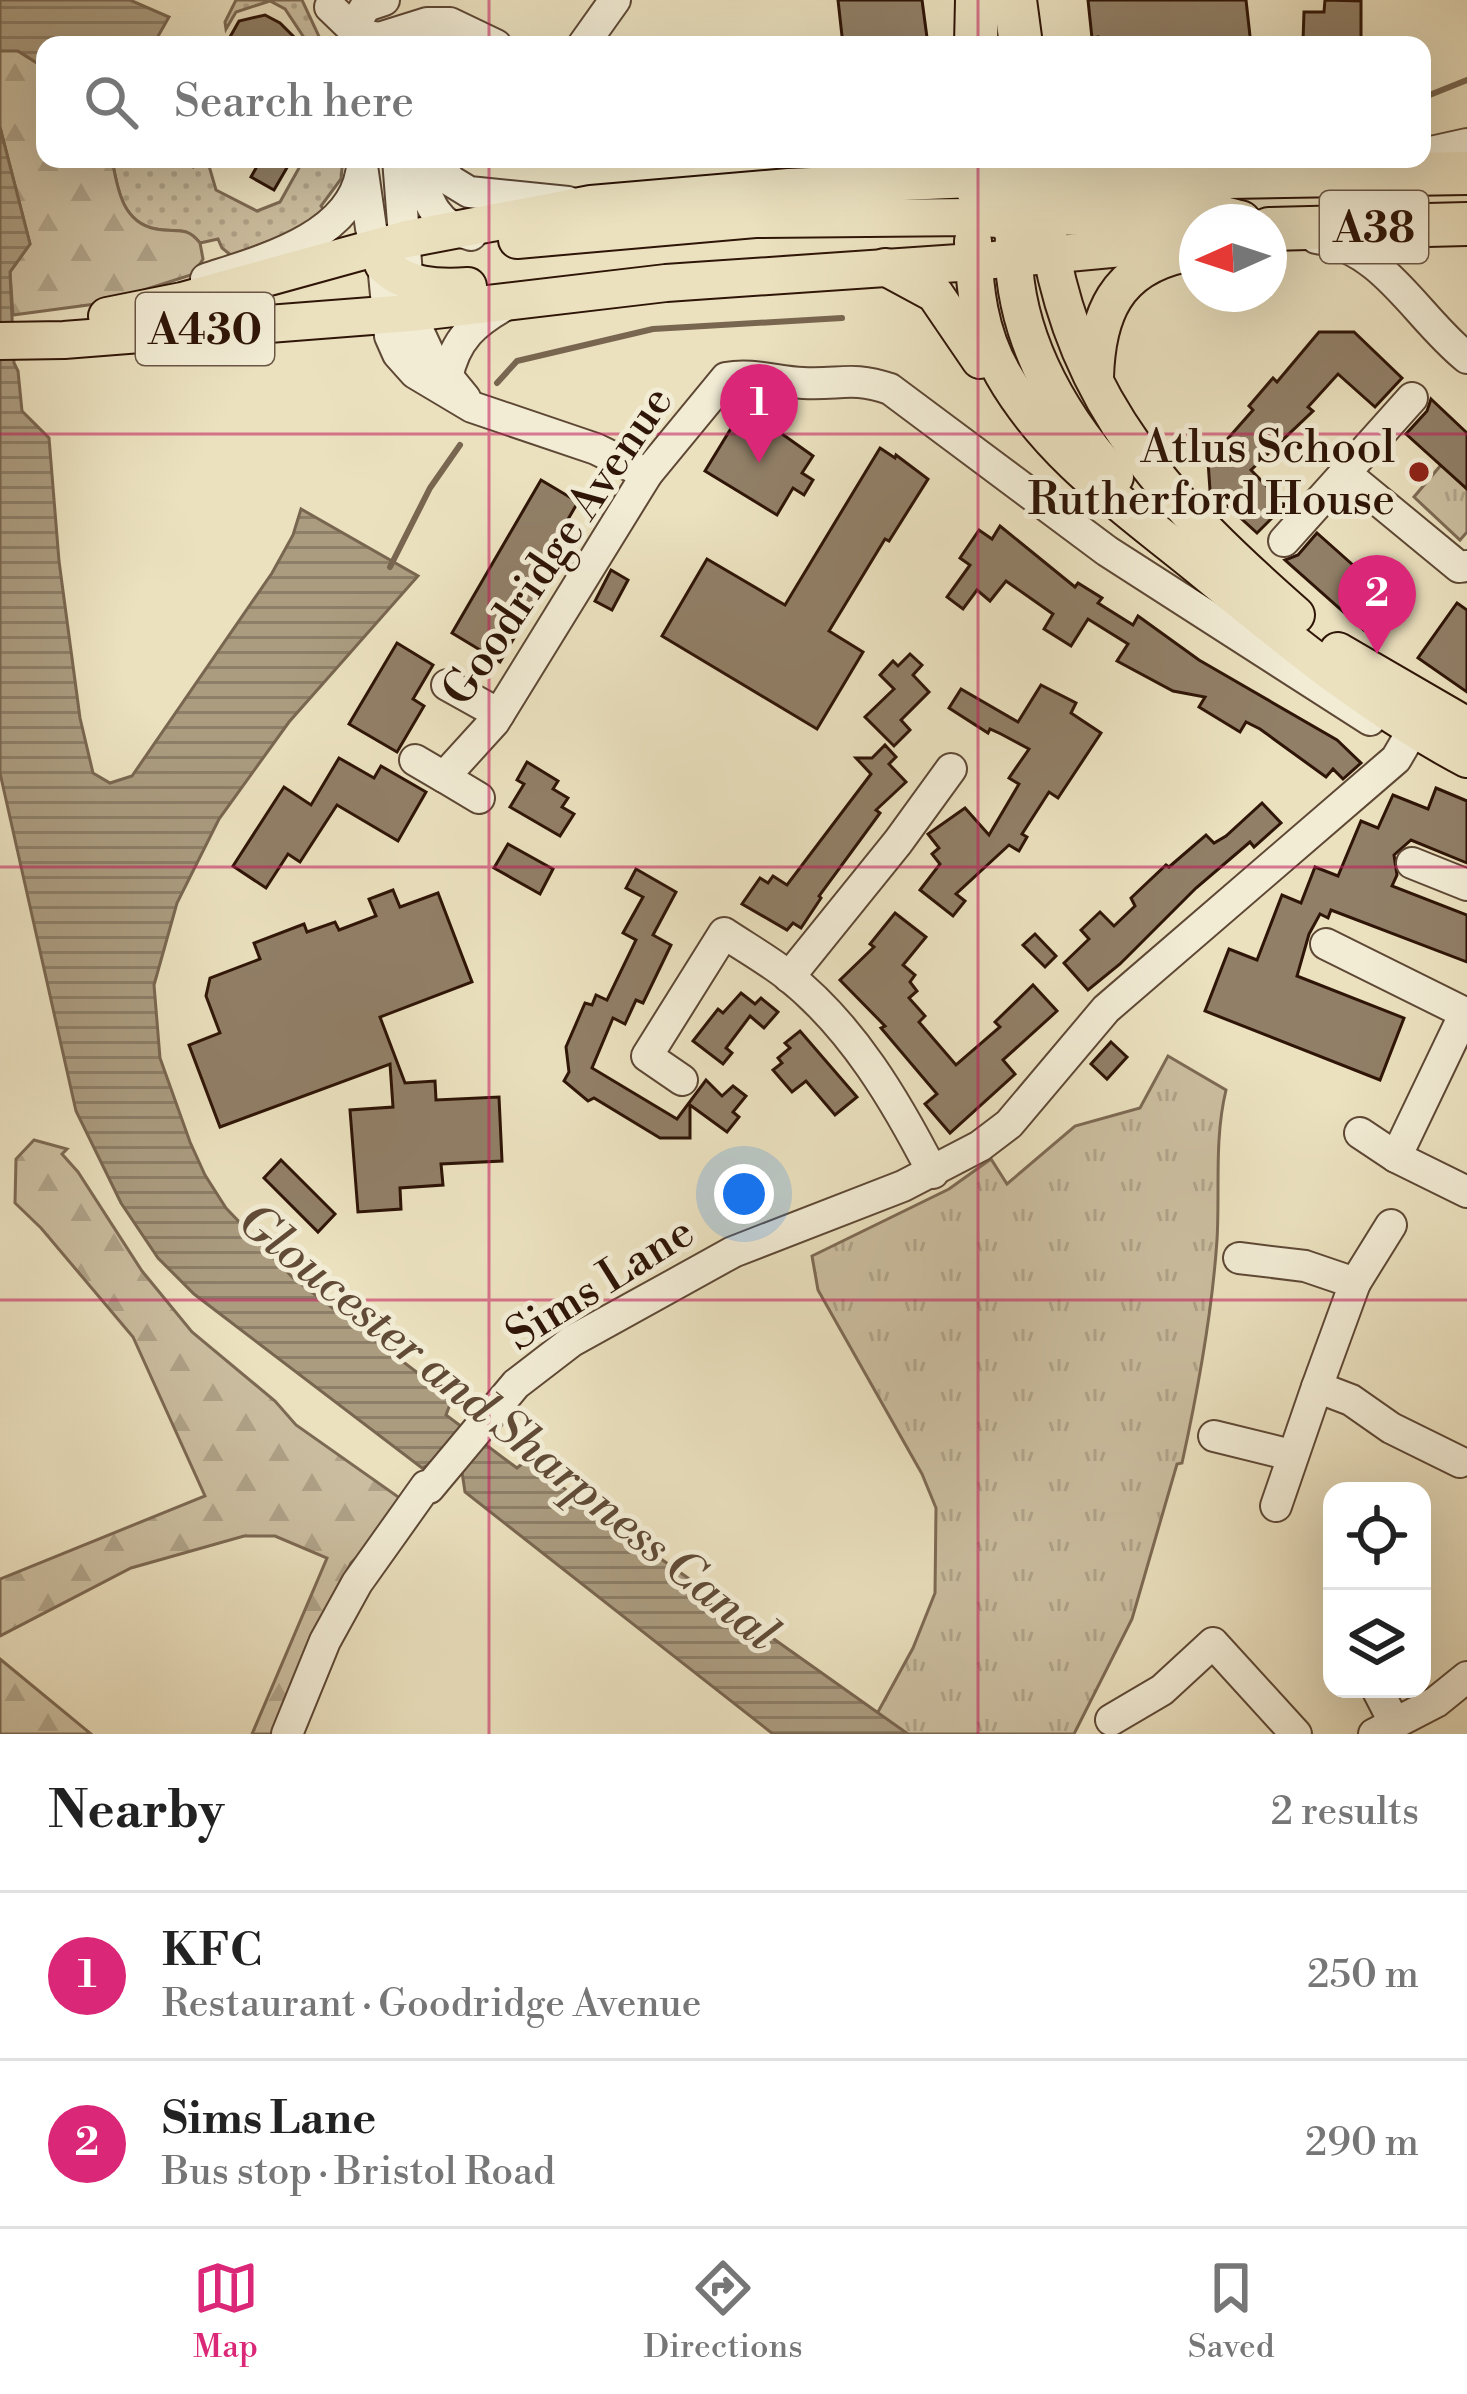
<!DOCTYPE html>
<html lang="en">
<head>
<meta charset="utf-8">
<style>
	:root { --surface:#fff; --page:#f2f2f2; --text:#222; --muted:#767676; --line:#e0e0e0; --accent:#db2777 }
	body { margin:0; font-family:"Libre Bodoni",serif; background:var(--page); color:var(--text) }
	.controls { position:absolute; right:36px; bottom:36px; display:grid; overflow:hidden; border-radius:24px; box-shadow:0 12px 48px #0002 }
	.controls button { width:108px; height:108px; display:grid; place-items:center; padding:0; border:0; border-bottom:3px solid var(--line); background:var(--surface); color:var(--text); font:60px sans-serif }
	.compass { position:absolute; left:1179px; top:204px; width:108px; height:108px; border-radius:50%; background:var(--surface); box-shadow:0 12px 48px #0002; rotate:267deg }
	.you { position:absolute; left:744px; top:1194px; width:42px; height:42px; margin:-30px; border:9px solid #fff; border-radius:50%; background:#1a73e8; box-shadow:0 0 0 18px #1a73e833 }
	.badge { display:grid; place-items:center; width:78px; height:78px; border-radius:50%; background:var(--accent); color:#fff; font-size:39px; font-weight:700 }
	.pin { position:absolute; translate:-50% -99px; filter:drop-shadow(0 3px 6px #0008) }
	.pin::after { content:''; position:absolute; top:63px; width:42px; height:36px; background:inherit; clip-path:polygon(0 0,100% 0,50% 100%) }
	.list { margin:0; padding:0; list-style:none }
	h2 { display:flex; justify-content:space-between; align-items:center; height:156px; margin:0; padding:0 48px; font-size:51px }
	h2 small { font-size:39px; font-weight:400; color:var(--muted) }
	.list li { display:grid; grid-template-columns:78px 1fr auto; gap:36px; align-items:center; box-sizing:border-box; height:168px; padding:0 48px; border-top:3px solid var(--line) }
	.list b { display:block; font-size:45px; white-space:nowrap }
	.list p { margin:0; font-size:39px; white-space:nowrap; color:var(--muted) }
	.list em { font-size:39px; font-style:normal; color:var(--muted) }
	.icon { flex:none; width:66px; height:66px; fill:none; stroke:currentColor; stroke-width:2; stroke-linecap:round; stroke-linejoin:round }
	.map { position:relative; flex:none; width:1467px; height:1734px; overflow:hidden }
	.search { position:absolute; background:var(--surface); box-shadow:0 12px 48px #0002; left:36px; right:36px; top:36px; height:132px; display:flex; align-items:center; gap:30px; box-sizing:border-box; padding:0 42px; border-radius:24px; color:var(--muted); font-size:45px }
	.sheet { height:492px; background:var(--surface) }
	nav { display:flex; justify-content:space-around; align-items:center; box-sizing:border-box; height:168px; border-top:3px solid var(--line); background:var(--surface); font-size:33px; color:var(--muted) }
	nav a { display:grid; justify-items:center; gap:6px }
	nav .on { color:var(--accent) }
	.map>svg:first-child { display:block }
</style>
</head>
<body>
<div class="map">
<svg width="1467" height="1734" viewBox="0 0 1467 1734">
	<defs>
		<pattern id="grass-dots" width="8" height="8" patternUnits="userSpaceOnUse" patternTransform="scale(3)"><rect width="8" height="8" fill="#cbbea0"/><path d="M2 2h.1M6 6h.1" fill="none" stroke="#afa288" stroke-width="1.8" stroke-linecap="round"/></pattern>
		<pattern id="forest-firs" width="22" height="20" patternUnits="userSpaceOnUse" patternTransform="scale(3)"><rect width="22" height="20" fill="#cbbea0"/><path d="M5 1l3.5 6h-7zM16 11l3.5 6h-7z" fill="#afa288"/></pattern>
		<pattern id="park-tufts" width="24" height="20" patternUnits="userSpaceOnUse" patternTransform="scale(3)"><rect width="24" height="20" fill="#cbbea0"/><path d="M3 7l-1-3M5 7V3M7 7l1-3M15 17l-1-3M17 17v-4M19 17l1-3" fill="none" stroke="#afa288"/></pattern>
		<pattern id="water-rules" width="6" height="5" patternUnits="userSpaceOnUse" patternTransform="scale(3)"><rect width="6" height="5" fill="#ab9c80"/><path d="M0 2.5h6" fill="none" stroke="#8c7e67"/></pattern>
	</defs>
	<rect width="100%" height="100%" fill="#ebe1bf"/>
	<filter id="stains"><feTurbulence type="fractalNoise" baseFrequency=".00167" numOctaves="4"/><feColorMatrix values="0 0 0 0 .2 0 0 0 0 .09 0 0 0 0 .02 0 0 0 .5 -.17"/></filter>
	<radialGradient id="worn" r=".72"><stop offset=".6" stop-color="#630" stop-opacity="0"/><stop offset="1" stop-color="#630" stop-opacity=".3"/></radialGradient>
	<!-- grass -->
	<g fill="url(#grass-dots)" stroke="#7d6a54" stroke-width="3">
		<polygon points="236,0 302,0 323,45 309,45 285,9 270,1 236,12 226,29 225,22"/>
		<path d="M 112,159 L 177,159 L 193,167 L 197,159 L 207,159 L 216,190 L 257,211 L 280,202 L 304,159 L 343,159 L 341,179 L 321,206 L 327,214 L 318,221 L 232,256 L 222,248 L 218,239 L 200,243 C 186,225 176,233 156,229 C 122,223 117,188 112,159 Z"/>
	</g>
	<!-- forest -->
	<g fill="url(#forest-firs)" stroke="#7d6a54" stroke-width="3">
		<path d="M 7,49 L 18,51 L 45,68 L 45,159 L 112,159 C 117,187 122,223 156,229 C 176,233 186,225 200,243 L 203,259 L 194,274 L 103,303 L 13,315 L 10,272 L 30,244 L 0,127 L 0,51 Z"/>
		<polygon points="34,1140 67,1149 62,1154 78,1172 142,1271 192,1332 275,1401 296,1425 404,1501 378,1536 351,1563 323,1618 278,1734 252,1734 327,1558 275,1536 244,1536 131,1568 0,1636 0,1579 205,1496 133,1337 41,1228 15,1203 16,1159"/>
		<polygon points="0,1659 91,1734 0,1734"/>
	</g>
	<!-- park -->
	<g fill="url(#park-tufts)" stroke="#7d6a54" stroke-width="3">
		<polygon points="1441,465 1467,489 1467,532 1460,540 1414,497"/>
		<path d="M 1168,1056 L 1226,1090 C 1214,1140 1220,1190 1217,1240 C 1212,1314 1198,1390 1182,1463 L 1177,1464 L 1132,1619 L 1074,1734 L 891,1734 L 873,1721 L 913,1648 L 935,1593 L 936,1508 L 922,1474 L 818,1290 L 812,1256 L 949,1189 L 991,1159 L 1007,1184 L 1075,1126 L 1140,1108 Z"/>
	</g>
	<!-- water -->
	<g fill="url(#water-rules)" stroke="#796650" stroke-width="3">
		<polygon points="0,0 130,0 169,17 153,45 45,45 45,68 18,51 0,51"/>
		<polygon points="0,127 30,244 10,272 14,363 18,371 22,411 49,438 59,561 80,718 93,773 110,783 132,776 272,573 293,535 301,509 418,576 289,722 219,819 177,903 154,985 160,1058 190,1142 205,1175 226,1208 293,1278 452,1399 446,1415 517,1468 528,1459 582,1503 908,1734 773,1734 465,1492 462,1472 443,1458 422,1468 194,1294 158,1258 121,1203 76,1111 0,773"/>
	</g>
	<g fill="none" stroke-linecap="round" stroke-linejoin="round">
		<!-- stream -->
		<g stroke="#796650" stroke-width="6">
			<polyline points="1422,98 1467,80"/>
			<polyline points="497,383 517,361 653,329 842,318"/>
			<polyline points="390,567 430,488 460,445"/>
		</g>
	</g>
	<!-- building -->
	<g fill="#917f67" stroke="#2f1507" stroke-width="3">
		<polygon points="838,0 922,0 928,45 843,45"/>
		<polygon points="1088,0 1246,0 1251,45 1099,45 1098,37 1092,38"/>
		<polygon points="1325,0 1361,1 1361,43 1303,41 1304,12 1324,12"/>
		<polygon points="265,15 280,23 302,45 245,45 230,37 239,21"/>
		<polygon points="261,159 292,159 274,190 251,177"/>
		<polygon points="1319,332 1354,332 1402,378 1375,407 1338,374 1308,407 1313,411 1251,470 1285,505 1257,533 1210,490 1208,461 1253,410 1249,406 1273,378 1277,382"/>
		<polygon points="1431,399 1467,433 1467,489 1406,434 1427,411"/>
		<polygon points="741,412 769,429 771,426 813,456 802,473 813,480 804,495 793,488 777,515 705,471"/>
		<polygon points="880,448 895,458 896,455 928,479 889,541 885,539 829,631 863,652 817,729 662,636 707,559 785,605"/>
		<polygon points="541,480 578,502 556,540 567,547 500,662 452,633"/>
		<polygon points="1000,526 1075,587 1078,583 1102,598 1098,603 1133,625 1138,616 1199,660 1337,740 1361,763 1343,779 1333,769 1326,777 1260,729 1246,722 1240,732 1199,707 1205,697 1173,691 1117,661 1128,644 1088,619 1071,646 1044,629 1053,614 1006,581 990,601 977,590 963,609 947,597 970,565 960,558 979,530 992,539"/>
		<polygon points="1317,533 1391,599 1364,630 1285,560 1298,555"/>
		<polygon points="611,570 628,580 612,610 595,601"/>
		<polygon points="1457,603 1467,610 1467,692 1418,658"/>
		<polygon points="397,643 433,665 413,699 424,706 397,752 349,724"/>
		<polygon points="910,654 922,665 913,675 929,692 901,720 910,730 894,746 865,717 894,689 880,675 893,661 898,666"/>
		<polygon points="1041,685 1076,703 1071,713 1101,733 1058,798 1049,792 1022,834 1027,837 1019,851 1009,845 956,894 965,901 953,916 920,890 940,864 932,854 939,848 928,834 965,808 989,835 1019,784 1009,778 1029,749 1001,734 990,729 988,733 949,708 961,689 1018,722"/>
		<polygon points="885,745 896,757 889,764 906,782 876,810 880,813 819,896 821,898 801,928 793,923 787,930 742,904 760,878 768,883 773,876 787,885 871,774 856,758 872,758"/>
		<polygon points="339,758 374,778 381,766 426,792 398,841 337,805 300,862 288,854 266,888 233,866 284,787 311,805"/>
		<polygon points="527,762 558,781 553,789 568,798 562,807 574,814 560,836 510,807 524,784 517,780"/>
		<polygon points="1436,788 1467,801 1467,863 1411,840 1394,855 1397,875 1392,886 1467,915 1467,962 1331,910 1328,918 1320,914 1309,934 1297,976 1404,1018 1380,1080 1205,1011 1229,949 1257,960 1282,895 1301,903 1315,867 1338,876 1361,821 1378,828 1393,795 1428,809"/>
		<polygon points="1262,803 1281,823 1254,847 1250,842 1196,888 1120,964 1088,990 1064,963 1089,939 1081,930 1100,912 1114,926 1135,906 1131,898 1166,865 1169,867 1206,835 1214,843 1226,836"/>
		<polygon points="508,844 553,869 540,894 494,868"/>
		<polygon points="636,869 676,892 653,935 671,945 643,1003 636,1000 625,1024 613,1018 592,1068 677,1119 706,1080 722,1096 733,1086 746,1096 733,1112 739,1117 727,1132 690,1105 690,1138 660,1138 594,1098 588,1101 564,1081 569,1072 566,1047 585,1003 592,1005 596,995 607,1000 636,940 623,933 643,897 626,888"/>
		<polygon points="393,890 400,907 438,893 472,982 380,1017 405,1083 435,1081 436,1100 499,1097 502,1161 441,1164 443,1185 400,1188 401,1209 358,1212 350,1110 393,1107 390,1064 220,1127 189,1045 220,1033 206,996 210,978 260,959 254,943 304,924 307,932 335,922 339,930 376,916 369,899"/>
		<polygon points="895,913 926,937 903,965 915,975 910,982 917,991 909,998 925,1016 919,1022 956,1065 1000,1027 995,1022 1033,985 1057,1011 1003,1060 1015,1074 950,1133 925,1104 937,1094 881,1028 885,1026 840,980 874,947 870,944"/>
		<polygon points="1035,934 1056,956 1045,967 1023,945"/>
		<polygon points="741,993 755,1004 761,998 778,1012 764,1028 750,1016 726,1048 732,1053 723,1064 693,1041 718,1009 723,1013"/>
		<polygon points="800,1031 857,1097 835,1115 806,1081 792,1092 773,1070 782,1063 778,1058 790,1048 785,1043"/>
		<polygon points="1111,1042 1127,1057 1107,1079 1091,1064"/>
		<polygon points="281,1160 335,1214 318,1232 264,1178"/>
	</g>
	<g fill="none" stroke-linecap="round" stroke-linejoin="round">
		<defs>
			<g id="minor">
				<polyline points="330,7 358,34 379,38 427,23 450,23 496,45"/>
				<polyline points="362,45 358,19 366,6 384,0"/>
				<polyline points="583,45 615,0"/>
				<polyline points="1422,154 1467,144"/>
				<polyline points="361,159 371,228 383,264 390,336 398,354 415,373 472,407 596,449 647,474"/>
				<polyline points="398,159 410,313 429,354 465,398"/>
				<path d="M 415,159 C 426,194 431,225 471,235"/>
				<polyline points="432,159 451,181 469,192 568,202"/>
				<path d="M 1316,238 C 1385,249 1416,317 1467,358"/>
				<path d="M 206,279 C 260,261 350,238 361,173"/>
				<path d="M 447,378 C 455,339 474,322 509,303"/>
				<polyline points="1345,473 1412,398"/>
				<polyline points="1284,541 1345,473 1459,567 1467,566"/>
				<polyline points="447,685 499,714"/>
				<polyline points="415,760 444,777"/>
				<path d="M 479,798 L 444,777 L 494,722 L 647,474 L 726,378 C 753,373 777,382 803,383 C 841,385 851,376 890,389 L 1107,551 L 1370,720"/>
				<polyline points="1412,863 1467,885"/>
				<polyline points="1326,944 1465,1013 1396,1157"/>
				<polyline points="789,977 898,842 951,769"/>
				<path d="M 682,1080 L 647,1056 L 724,933 C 745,947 768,960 787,975 C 852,1026 896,1101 933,1173"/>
				<polyline points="1360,1133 1396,1157 1467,1192"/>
				<polyline points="1239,1258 1305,1266 1355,1283 1317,1387"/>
				<polyline points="1355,1283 1391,1225"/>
				<polyline points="1214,1436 1291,1455"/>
				<polyline points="1276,1506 1317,1387 1351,1400 1391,1428 1460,1462"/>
				<polyline points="1377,1689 1394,1722"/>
				<polyline points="1111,1720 1162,1690 1213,1643 1296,1734"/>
				<polyline points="287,1734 325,1641 357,1583 426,1486 429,1488 516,1384 572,1341 733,1252 903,1186 980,1146 1009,1124 1106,1009 1396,759 1424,711"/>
				<polyline points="1374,1734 1436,1702 1467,1677"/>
			</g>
			<g id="major">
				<path d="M 1048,234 C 1075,406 1170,504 1296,615"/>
				<path d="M 1014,236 C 1009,327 1056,412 1115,477"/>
				<polyline points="517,240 755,219 972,217 998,219 1028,232"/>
				<path d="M 973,241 C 974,287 979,333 1003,374 C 1050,456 1127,508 1198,566 C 1285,637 1368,707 1467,759"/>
				<path d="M 383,264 C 405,287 438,288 468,286"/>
				<polyline points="885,267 935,294 980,360"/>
				<polyline points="107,316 182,301 407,239 591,204 789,187 972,179 1166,179"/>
				<polyline points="0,341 64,340 410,313 666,283 973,262 1197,241"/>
				<path d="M 1095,377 C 1097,314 1116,269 1182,254"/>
				<polyline points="1338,651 1467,726"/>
			</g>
			<g id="highway">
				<polyline points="1015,0 1021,45"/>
				<polyline points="976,45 977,0"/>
				<path d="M 973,159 C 973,165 971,172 972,178 C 986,231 1153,209 1194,212 C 1210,213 1225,219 1240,222"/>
				<polyline points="1123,159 1170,178 1467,173"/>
				<polyline points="1269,229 1467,224"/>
			</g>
		</defs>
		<!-- minor casing -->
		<use href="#minor" stroke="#5e4835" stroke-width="34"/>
		<!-- major casing -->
		<use href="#major" stroke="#2f1507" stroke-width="40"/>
		<!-- highway casing -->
		<use href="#highway" stroke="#2f1507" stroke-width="46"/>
		<!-- minor -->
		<use href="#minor" stroke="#f2ecd5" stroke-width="30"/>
		<!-- major -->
		<use href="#major" stroke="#ebe1bf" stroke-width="36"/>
		<!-- highway -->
		<use href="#highway" stroke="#ebe1bf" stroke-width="42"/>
	</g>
	<!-- grid -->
	<path fill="none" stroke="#c2185b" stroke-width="3" stroke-opacity="0.55" d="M 489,0 L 489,45M 978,0 L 978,45M 489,159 L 489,1734M 978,159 L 978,1734M 0,434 L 1467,434M 0,867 L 1467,867M 0,1300 L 1467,1300"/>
	<!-- markers -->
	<circle fill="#8f2418" stroke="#f2ecd5" stroke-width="4.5" cx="1419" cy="472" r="12"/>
	<g text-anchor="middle" stroke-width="10" stroke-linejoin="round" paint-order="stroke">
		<!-- shield labels -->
		<g fill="#f2ecd5" stroke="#6a5645" stroke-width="3">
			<rect x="1320" y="191" width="108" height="72" rx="9"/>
			<rect x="136" y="293" width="138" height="72" rx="9"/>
		</g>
		<g font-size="42" font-weight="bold" fill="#2f1507">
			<text x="1374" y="242">A38</text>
			<text x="205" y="344">A430</text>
		</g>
		<!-- poi labels -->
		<g font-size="45" fill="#2f1507" stroke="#f2ecd5" text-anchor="end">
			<text x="1395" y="462">Atlus School<tspan x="1395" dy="52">Rutherford House</tspan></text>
		</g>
		<!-- street labels -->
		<g font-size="45" fill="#2f1507" stroke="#f2ecd5">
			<text transform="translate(556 545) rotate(-56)" y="16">Goodridge Avenue</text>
			<text transform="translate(599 1282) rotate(-32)" y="16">Sims Lane</text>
		</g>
		<!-- water labels -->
		<g font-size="48" font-style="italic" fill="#614b37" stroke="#f2ecd5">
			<text transform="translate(509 1426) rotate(39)" y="17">Gloucester and Sharpness Canal</text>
		</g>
	</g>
	<rect width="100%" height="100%" filter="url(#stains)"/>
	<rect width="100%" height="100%" fill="url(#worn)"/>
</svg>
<div class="controls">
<button><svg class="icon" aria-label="locate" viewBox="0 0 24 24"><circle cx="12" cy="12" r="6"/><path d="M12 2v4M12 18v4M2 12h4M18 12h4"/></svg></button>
<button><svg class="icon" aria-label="layers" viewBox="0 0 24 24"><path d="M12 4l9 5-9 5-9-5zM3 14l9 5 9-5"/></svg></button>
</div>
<svg class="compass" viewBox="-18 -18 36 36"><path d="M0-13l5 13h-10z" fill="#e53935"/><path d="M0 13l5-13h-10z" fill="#767676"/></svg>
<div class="you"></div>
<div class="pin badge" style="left:759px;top:463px">1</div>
<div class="pin badge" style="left:1377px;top:654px">2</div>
<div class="search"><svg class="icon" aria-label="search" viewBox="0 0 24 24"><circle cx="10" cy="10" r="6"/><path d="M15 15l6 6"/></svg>Search here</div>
</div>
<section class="sheet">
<h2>Nearby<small>2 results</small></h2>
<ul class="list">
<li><span class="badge">1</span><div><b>KFC</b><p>Restaurant · Goodridge Avenue</p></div><em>250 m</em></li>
<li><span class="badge">2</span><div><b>Sims Lane</b><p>Bus stop · Bristol Road</p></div><em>290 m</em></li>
</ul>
</section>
<nav>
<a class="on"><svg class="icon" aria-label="map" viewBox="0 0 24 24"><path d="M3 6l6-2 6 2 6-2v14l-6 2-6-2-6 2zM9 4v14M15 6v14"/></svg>Map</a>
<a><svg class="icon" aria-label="directions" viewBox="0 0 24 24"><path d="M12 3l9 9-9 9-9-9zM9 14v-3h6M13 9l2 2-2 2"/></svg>Directions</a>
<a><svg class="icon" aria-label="saved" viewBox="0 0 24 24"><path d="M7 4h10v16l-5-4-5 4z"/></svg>Saved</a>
</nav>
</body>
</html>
